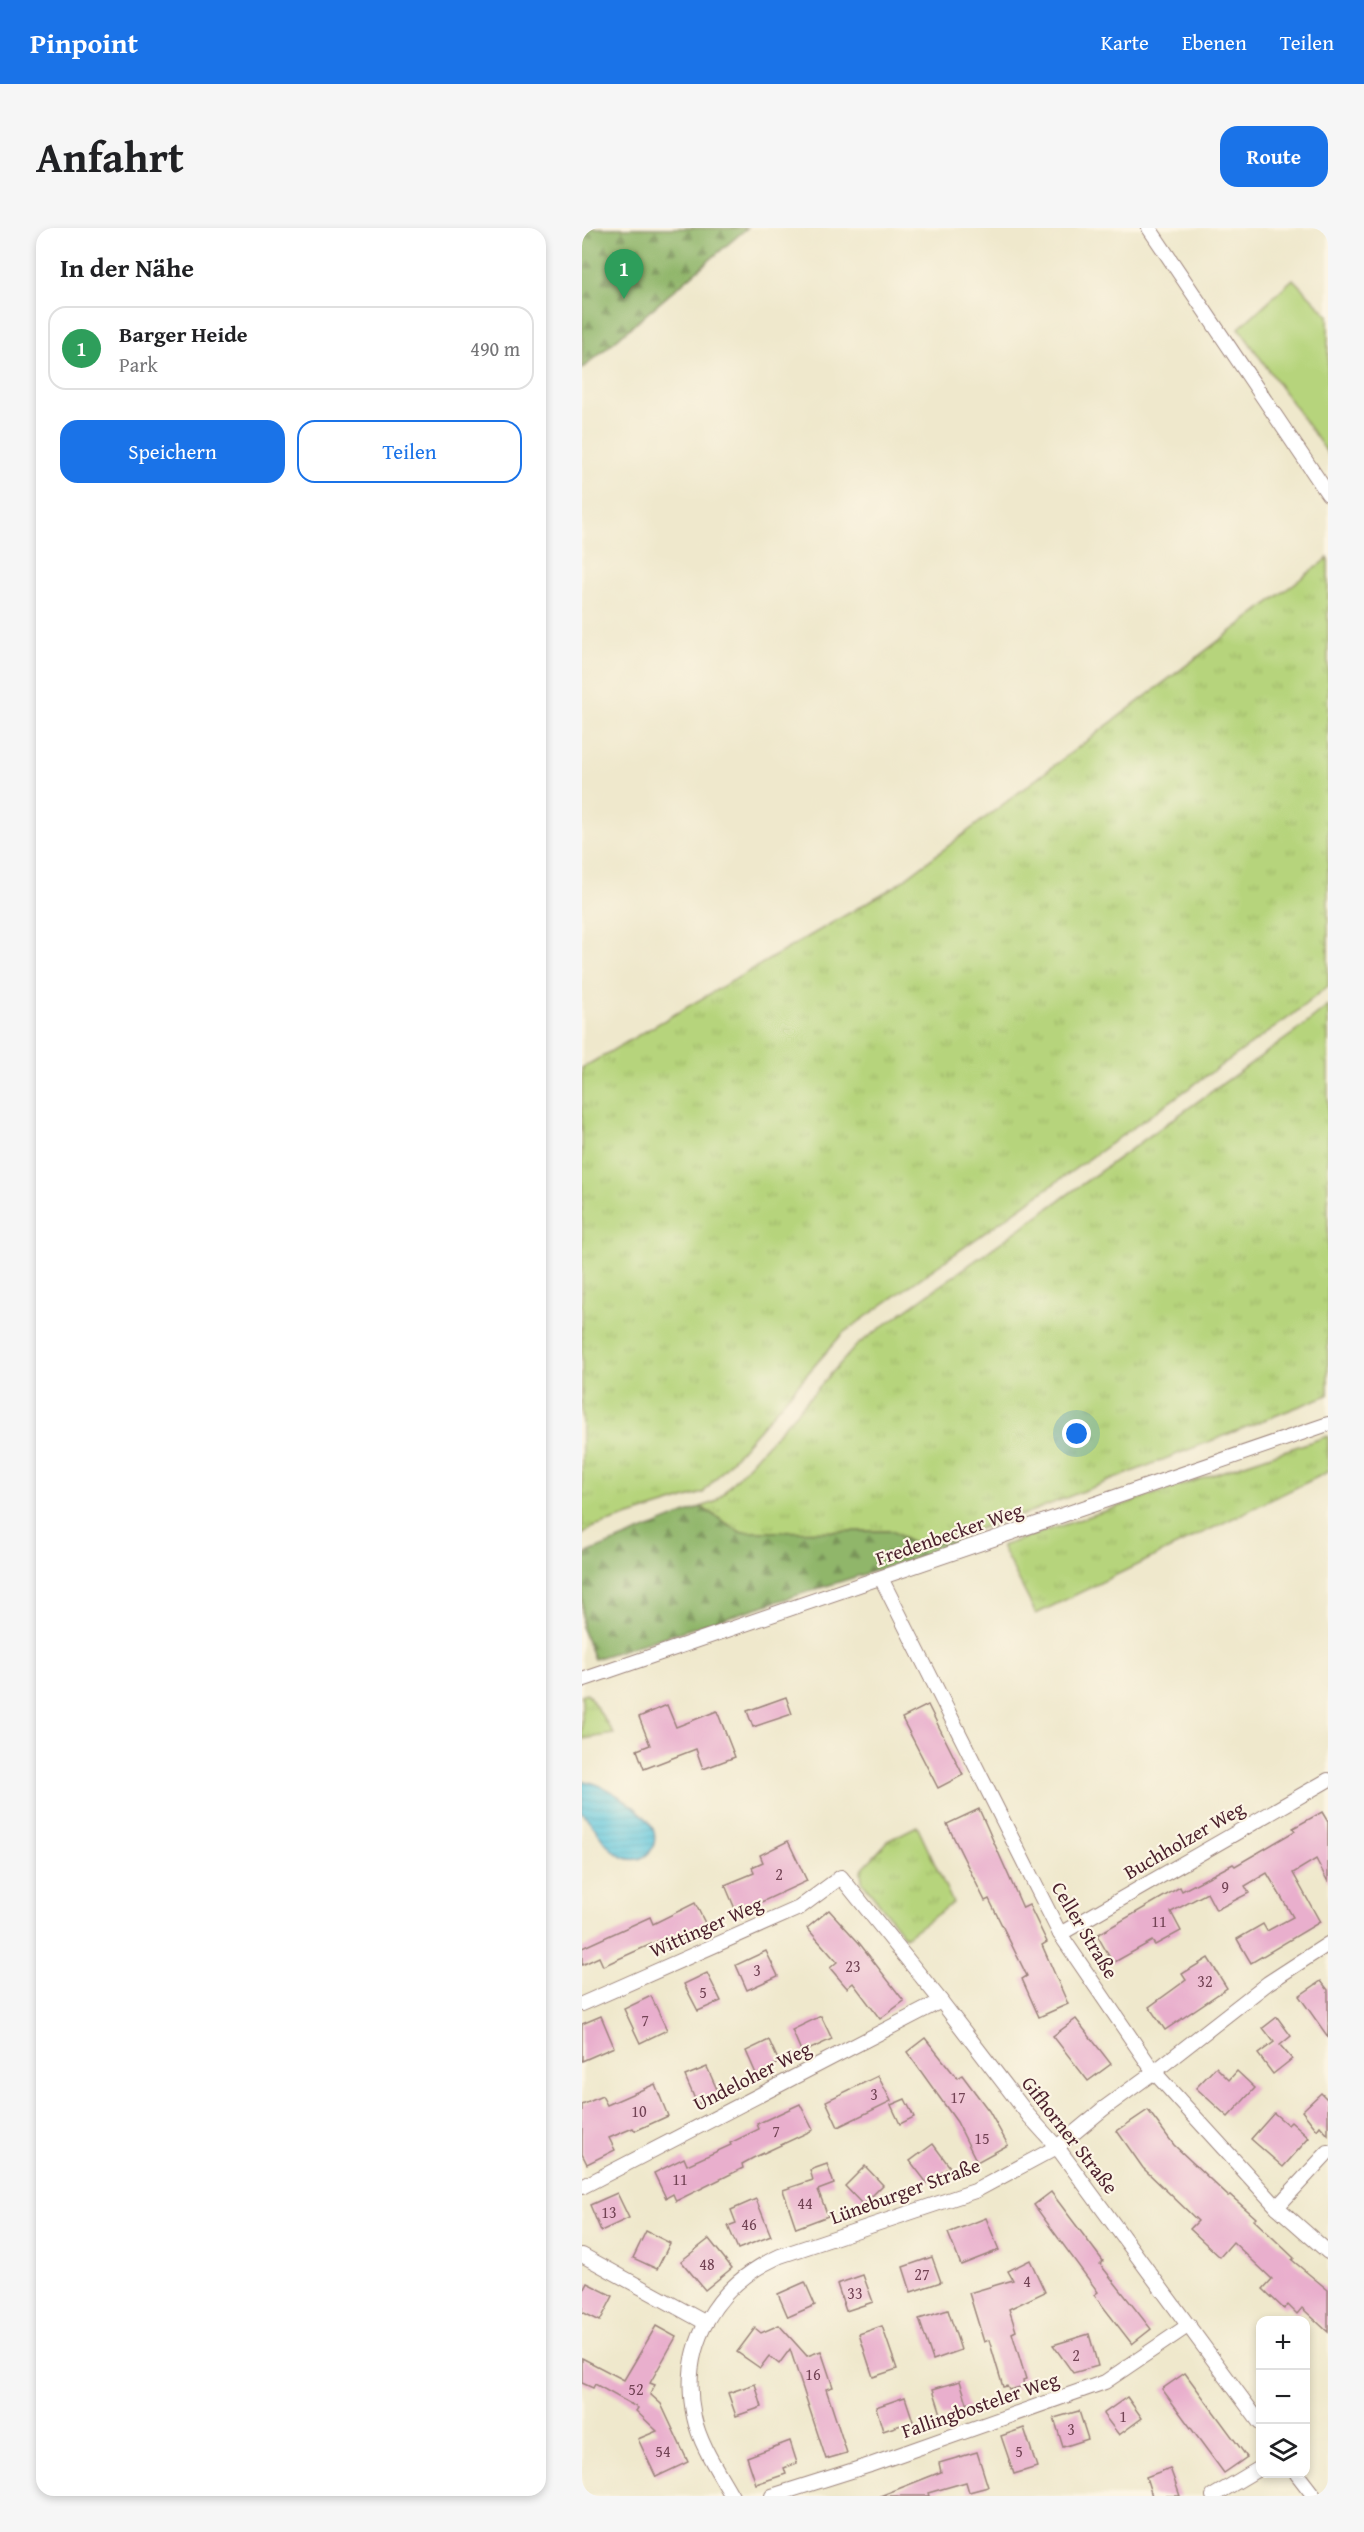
<!DOCTYPE html>
<html lang="de">
<head>
<meta charset="utf-8">
<style>
	:root { --surface:#fff; --page:#f6f6f6; --text:#202124; --muted:#757577; --line:#e0e0e0; --accent:#1a73e8 }
	body { margin:0; font-family:"Gentium Book Plus",serif; background:var(--page); color:var(--text) }
	.controls { position:absolute; right:18px; bottom:18px; display:grid; overflow:hidden; border-radius:12px; box-shadow:0 3px 9px #0003 }
	.controls button { width:54px; height:54px; display:grid; place-items:center; padding:0; border:0; border-bottom:2px solid var(--line); background:var(--surface); color:var(--text); font:30px sans-serif }
	.you { position:absolute; left:495px; top:1206px; width:21px; height:21px; margin:-15px; border:4px solid #fff; border-radius:50%; background:#1a73e8; box-shadow:0 0 0 9px #1a73e833 }
	.badge { display:grid; place-items:center; width:39px; height:39px; border-radius:50%; background:var(--accent); color:#fff; font-size:20px; font-weight:700 }
	.pin { position:absolute; translate:-50% -50px; filter:drop-shadow(0 2px 3px #0008) }
	.pin::after { content:''; position:absolute; top:32px; width:21px; height:18px; background:inherit; clip-path:polygon(0 0,100% 0,50% 100%) }
	.list { margin:0; padding:0; list-style:none }
	h2 { display:flex; justify-content:space-between; align-items:center; height:78px; margin:0; padding:0 24px; font-size:26px }
	h2 small { font-size:20px; font-weight:400; color:var(--muted) }
	.list li { display:grid; grid-template-columns:39px 1fr auto; gap:18px; align-items:center; box-sizing:border-box; height:84px; margin:0 12px 12px; padding:0 12px; border:2px solid var(--line); border-radius:18px }
	.list b { display:block; font-size:22px; white-space:nowrap }
	.list p { margin:0; font-size:20px; white-space:nowrap; color:var(--muted) }
	.list em { font-size:20px; font-style:normal; color:var(--muted) }
	.actions { display:flex; gap:12px; padding:18px 24px }
	.actions a { flex:1; padding:14px 0; border:2px solid var(--accent); border-radius:18px; text-align:center; font-size:21px; color:var(--accent) }
	.actions .main { background:var(--accent); color:#fff }
	.icon { flex:none; width:33px; height:33px; fill:none; stroke:currentColor; stroke-width:2; stroke-linecap:round; stroke-linejoin:round }
	.map { position:relative; flex:none; width:746px; height:2268px; overflow:hidden; border-radius:18px }
	header { display:flex; align-items:center; gap:36px; box-sizing:border-box; height:84px; padding:0 30px; background:var(--accent); color:#fff }
	header strong { font-size:28px }
	nav { display:flex; gap:33px; margin-inline-start:auto; font-size:21px }
	.intro { display:flex; align-items:center; justify-content:space-between; box-sizing:border-box; height:144px; padding:0 36px }
	h1 { margin:0; font-size:42px }
	.button { padding:15px 27px; border-radius:18px; background:var(--accent); color:#fff; font-size:21px; font-weight:700 }
	main { display:flex; gap:36px; padding:0 36px }
	aside { flex:1; background:var(--surface); border-radius:18px; box-shadow:0 3px 9px #0003 }
	.map>svg:first-child { display:block }
</style>
</head>
<body>
<header>
<strong>Pinpoint</strong>
<nav><a>Karte</a><a>Ebenen</a><a>Teilen</a></nav>
</header>
<div class="intro"><h1>Anfahrt</h1><a class="button">Route</a></div>
<main>
<aside>
<h2>In der Nähe<small></small></h2>
<ul class="list">
<li><span class="badge" style="background:#2e9e5b">1</span><div><b>Barger Heide</b><p>Park</p></div><em>490 m</em></li>
</ul>
<div class="actions"><a class="main">Speichern</a><a>Teilen</a></div>
</aside>
<div class="map">
<svg width="746" height="2268" viewBox="0 0 746 2268">
	<defs>
		<pattern id="grass-tufts" width="24" height="20" patternUnits="userSpaceOnUse" patternTransform="scale(1.5)"><rect width="24" height="20" fill="#b6d47b"/><path d="M3 7l-1-3M5 7V3M7 7l1-3M15 17l-1-3M17 17v-4M19 17l1-3" fill="none" stroke="#9eb66a"/></pattern>
		<pattern id="forest-firs" width="22" height="20" patternUnits="userSpaceOnUse" patternTransform="scale(1.5)"><rect width="22" height="20" fill="#90b66b"/><path d="M5 1l3.5 6h-7zM16 11l3.5 6h-7z" fill="#789358"/></pattern>
		<pattern id="water-rules" width="6" height="5" patternUnits="userSpaceOnUse" patternTransform="scale(1.5)"><rect width="6" height="5" fill="#60c7dd"/><path d="M0 2.5h6" fill="none" stroke="#55aabe"/></pattern>
	</defs>
	<rect width="100%" height="100%" fill="#fcf5e5"/>
	<filter id="ink" filterUnits="userSpaceOnUse"><feTurbulence type="fractalNoise" baseFrequency=".0167" numOctaves="2"/><feDisplacementMap in="SourceGraphic" scale="12" xChannelSelector="R" yChannelSelector="G"/><feConvolveMatrix kernelMatrix="1 2 1 2 8 2 1 2 1" color-interpolation-filters="sRGB"/></filter>
	<filter id="wash" filterUnits="userSpaceOnUse"><feTurbulence type="fractalNoise" baseFrequency=".008" numOctaves="4" result="noise"/><feDisplacementMap in="SourceGraphic" scale="24" xChannelSelector="R" yChannelSelector="G"/><feGaussianBlur stdDeviation="1.35" result="paint"/><feColorMatrix in="noise" values="0 0 0 0 0 0 0 0 0 0 0 0 0 0 0 0 0 1.4 0 .05"/><feComposite in="paint" operator="in"/></filter>
	<g filter="url(#wash)">
		<rect width="100%" height="100%" fill="#efe8cc"/>
		<!-- grass -->
		<g fill="url(#grass-tufts)" stroke="#807a53" stroke-width="1.5">
			<polygon points="746,330 746,758 709,788 261,1105 121,1265 12,1299 0,1307 0,840 312,659"/>
			<polygon points="746,778 746,1167 430,1291 336,1319 310,1303 158,1304 119,1279 133,1274 275,1117 720,799"/>
			<polygon points="746,1208 746,1244 454,1386 419,1318"/>
			<polygon points="5,1465 32,1506 0,1511 0,1467"/>
			<polygon points="335,1598 371,1675 323,1709 280,1653 279,1642 307,1612"/>
		</g>
		<!-- forest -->
		<g fill="url(#forest-firs)" stroke="#6d6a4b" stroke-width="1.5">
			<polygon points="0,0 165,0 0,141"/>
			<polygon points="119,1279 158,1304 310,1303 336,1319 429,1300 12,1431 0,1400 0,1327"/>
		</g>
		<!-- pitch -->
		<polygon fill="#b6d47b" stroke="#807a53" stroke-width="1.5" points="711,51 746,87 746,226 657,100"/>
		<!-- water -->
		<path fill="url(#water-rules)" stroke="#557384" stroke-width="1.5" d="M 0,1553 C 19,1553 59,1581 69,1597 C 81,1617 62,1639 41,1629 C 23,1621 14,1597 0,1585 Z"/>
		<g id="blocks">
			<!-- building -->
			<g fill="#e9afcd">
				<polygon points="204,1469 210,1486 171,1499 165,1483"/>
				<polygon points="85,1477 94,1499 135,1483 153,1529 121,1541 114,1521 62,1541 55,1522 68,1517 57,1489"/>
				<polygon points="346,1477 381,1547 356,1560 320,1490"/>
				<polygon points="397,1581 441,1680 447,1677 465,1714 460,1717 486,1776 457,1789 440,1751 445,1748 407,1671 403,1673 365,1596"/>
				<polygon points="740,1584 746,1594 746,1654 734,1631 711,1645 738,1694 669,1735 655,1711 681,1696 685,1703 711,1689 685,1645 663,1658 667,1665 634,1682 625,1665 589,1684 599,1703 573,1717 570,1713 531,1735 515,1707 598,1659 600,1663 651,1636 653,1638 713,1603 711,1600"/>
				<polygon points="206,1613 225,1653 177,1675 179,1678 156,1688 143,1657 172,1645 170,1639 181,1634 178,1627"/>
				<polygon points="113,1675 126,1701 80,1722 76,1713 21,1738 17,1729 0,1737 0,1720 68,1689 71,1696"/>
				<polygon points="247,1682 278,1716 322,1773 298,1791 271,1755 265,1760 248,1740 255,1734 225,1700"/>
				<polygon points="184,1723 196,1748 165,1762 154,1737"/>
				<polygon points="626,1730 645,1760 583,1802 567,1779 604,1752 600,1746"/>
				<polygon points="125,1745 139,1773 116,1783 102,1756"/>
				<polygon points="739,1753 746,1762 746,1809 717,1768"/>
				<polygon points="69,1768 85,1802 58,1815 42,1781"/>
				<polygon points="19,1788 32,1819 0,1833 0,1796"/>
				<polygon points="239,1788 250,1811 220,1825 210,1802"/>
				<polygon points="695,1789 709,1808 698,1817 710,1831 691,1846 676,1826 692,1814 681,1800"/>
				<polygon points="494,1791 529,1836 506,1853 471,1808"/>
				<polygon points="343,1810 375,1850 380,1847 407,1883 426,1917 395,1934 375,1894 325,1824"/>
				<polygon points="187,1812 197,1834 175,1848 164,1823"/>
				<polygon points="125,1839 137,1866 115,1876 103,1848"/>
				<polygon points="634,1839 647,1852 655,1843 673,1860 646,1889 614,1860"/>
				<polygon points="296,1848 309,1873 256,1899 244,1873"/>
				<polygon points="73,1856 86,1888 53,1903 51,1900 27,1910 33,1922 5,1936 0,1926 0,1877 20,1868 25,1877"/>
				<polygon points="739,1865 746,1872 746,1907 738,1898 735,1902 720,1883"/>
				<polygon points="323,1871 332,1889 318,1896 309,1877"/>
				<polygon points="218,1876 231,1902 171,1930 160,1936 161,1940 94,1973 91,1966 84,1970 72,1945 102,1930 105,1937 149,1917 148,1915 177,1901 175,1896"/>
				<polygon points="566,1882 592,1917 646,1968 648,1967 674,1990 672,1992 712,2030 710,2032 746,2062 746,2104 720,2080 715,2086 706,2077 702,2081 681,2061 690,2051 651,2014 638,2029 608,2001 616,1993 561,1940 535,1903"/>
				<polygon points="692,1885 706,1897 709,1894 727,1910 701,1939 669,1911"/>
				<polygon points="351,1916 368,1939 345,1955 328,1933"/>
				<polygon points="245,1936 252,1956 236,1962 246,1988 214,2000 201,1962 231,1952 228,1942"/>
				<polygon points="283,1938 301,1957 281,1977 263,1958"/>
				<polygon points="469,1964 521,2033 518,2036 569,2101 550,2116 512,2067 516,2064 452,1977"/>
				<polygon points="35,1965 47,1990 19,2003 8,1977"/>
				<polygon points="174,1971 189,2008 156,2021 146,1998 154,1995 149,1982"/>
				<polygon points="404,1990 417,2022 379,2037 366,2005"/>
				<polygon points="64,2003 88,2015 75,2041 51,2030"/>
				<polygon points="127,2011 150,2040 123,2062 99,2033"/>
				<polygon points="350,2029 359,2054 329,2064 321,2039"/>
				<polygon points="448,2032 463,2064 427,2081 434,2103 430,2105 444,2151 441,2152 442,2158 427,2162 425,2158 421,2159 407,2112 402,2114 387,2065 431,2052 426,2043"/>
				<polygon points="281,2047 291,2074 264,2083 255,2056"/>
				<polygon points="223,2054 233,2077 206,2089 196,2066"/>
				<polygon points="5,2055 31,2068 18,2093 0,2084 0,2065"/>
				<polygon points="366,2082 379,2122 351,2132 337,2091"/>
				<polygon points="197,2097 225,2128 239,2123 251,2159 244,2161 265,2225 244,2231 208,2121 197,2136 187,2128 178,2140 155,2124 173,2100 179,2105"/>
				<polygon points="74,2098 94,2109 68,2155 73,2157 68,2166 79,2176 106,2234 74,2249 56,2211 75,2203 54,2183 56,2180 13,2156 11,2160 0,2155 0,2130 42,2152"/>
				<polygon points="300,2098 315,2141 291,2149 277,2106"/>
				<polygon points="507,2106 516,2138 491,2145 471,2117"/>
				<polygon points="603,2145 665,2229 642,2245 580,2161"/>
				<polygon points="378,2153 387,2181 360,2189 351,2161"/>
				<polygon points="173,2156 180,2179 154,2188 146,2165"/>
				<polygon points="323,2169 331,2193 301,2203 294,2179"/>
				<polygon points="545,2169 560,2190 537,2207 521,2186"/>
				<polygon points="497,2183 506,2211 481,2219 472,2190"/>
				<polygon points="442,2200 455,2239 432,2246 419,2208"/>
				<polygon points="208,2213 215,2235 202,2240 204,2246 174,2256 165,2229"/>
				<polygon points="395,2224 406,2259 387,2264 384,2254 346,2265 347,2268 298,2268 359,2244 357,2235"/>
				<polygon points="588,2240 598,2268 570,2268 564,2249"/>
			</g>
		</g>
	</g>
	<g filter="url(#ink)">
		<use href="#blocks" fill-opacity="0" stroke="#9c847c" stroke-width="1.5"/>
		<g fill="none" stroke-linecap="round" stroke-linejoin="round">
			<defs>
				<g id="street">
					<polyline points="567,0 746,266"/>
					<polyline points="299,1350 478,1706 572,1844 695,1979 746,2024"/>
					<polyline points="0,1452 746,1196"/>
					<polyline points="478,1706 746,1552"/>
					<polyline points="0,1776 217,1680 259,1649 359,1773 447,1888 475,1919 678,2195"/>
					<polyline points="0,1959 359,1773"/>
					<polyline points="695,1979 746,1924"/>
					<polyline points="0,2027 124,2095"/>
					<polyline points="715,2246 732,2268"/>
					<path d="M 150,2268 C 136,2243 118,2217 112,2189 C 97,2118 133,2057 198,2028 L 393,1963 L 475,1919 L 521,1881 L 572,1844 L 686,1755 L 746,1716"/>
					<polyline points="190,2268 288,2237 523,2154 607,2097"/>
					<polyline points="631,2268 678,2240"/>
				</g>
			</defs>
			<!-- street casing -->
			<use href="#street" stroke="#9c847c" stroke-width="16"/>
			<!-- street -->
			<use href="#street" stroke="#fff" stroke-width="14"/>
		</g>
	</g>
	<g text-anchor="middle" stroke-width="4.5" stroke-linejoin="round" paint-order="stroke">
		<!-- number labels -->
		<g font-size="16" fill="#724354">
			<text x="197" y="1652">2</text>
			<text x="643" y="1665">9</text>
			<text x="577" y="1699">11</text>
			<text x="271" y="1744">23</text>
			<text x="175" y="1748">3</text>
			<text x="623" y="1759">32</text>
			<text x="121" y="1770">5</text>
			<text x="63" y="1798">7</text>
			<text x="292" y="1872">3</text>
			<text x="376" y="1875">17</text>
			<text x="57" y="1889">10</text>
			<text x="194" y="1909">7</text>
			<text x="400" y="1916">15</text>
			<text x="98" y="1957">11</text>
			<text x="223" y="1981">44</text>
			<text x="27" y="1990">13</text>
			<text x="167" y="2002">46</text>
			<text x="125" y="2042">48</text>
			<text x="340" y="2052">27</text>
			<text x="445" y="2059">4</text>
			<text x="273" y="2071">33</text>
			<text x="494" y="2133">2</text>
			<text x="231" y="2152">16</text>
			<text x="54" y="2167">52</text>
			<text x="541" y="2194">1</text>
			<text x="489" y="2207">3</text>
			<text x="81" y="2229">54</text>
			<text x="437" y="2229">5</text>
		</g>
		<!-- street labels -->
		<g font-size="20" fill="#4a1f2b" stroke="#fcf5e5">
			<text transform="translate(367 1306) rotate(-19)" y="7">Fredenbecker Weg</text>
			<text transform="translate(602 1612) rotate(-30)" y="7">Buchholzer Weg</text>
			<text transform="translate(124 1699) rotate(-24)" y="7">Wittinger Weg</text>
			<text transform="translate(503 1702) rotate(59)" y="7">Celler Straße</text>
			<text transform="translate(170 1848) rotate(-27)" y="7">Undeloher Weg</text>
			<text transform="translate(488 1907) rotate(52)" y="7">Gifhorner Straße</text>
			<text transform="translate(323 1963) rotate(-20)" y="7">Lüneburger Straße</text>
			<text transform="translate(398 2177) rotate(-19)" y="7">Fallingbosteler Weg</text>
		</g>
	</g>
</svg>
<div class="controls">
<button>+</button>
<button>−</button>
<button><svg class="icon" aria-label="layers" viewBox="0 0 24 24"><path d="M12 4l9 5-9 5-9-5zM3 14l9 5 9-5"/></svg></button>
</div>
<div class="you"></div>
<div class="pin badge" style="left:42px;top:71px;background:#2e9e5b">1</div>
</div>
</main>
</body>
</html>
